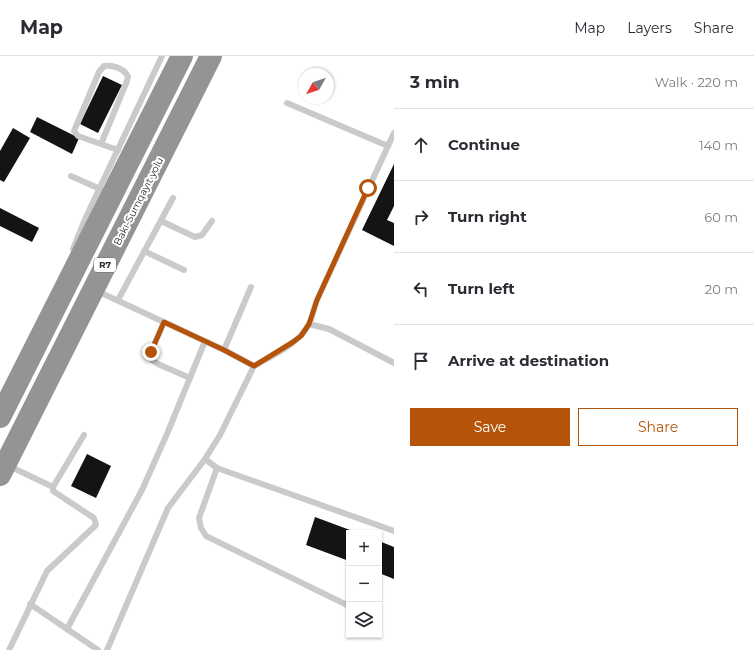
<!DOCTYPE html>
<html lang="en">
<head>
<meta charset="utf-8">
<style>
	:root { --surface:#fff; --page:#f7f7f7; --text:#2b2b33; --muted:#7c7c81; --line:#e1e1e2; --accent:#b45309 }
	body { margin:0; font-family:Montserrat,sans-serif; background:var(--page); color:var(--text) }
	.controls { position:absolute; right:12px; bottom:12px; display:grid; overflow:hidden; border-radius:0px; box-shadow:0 1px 3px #0004 }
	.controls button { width:36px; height:36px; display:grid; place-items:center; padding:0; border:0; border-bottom:1px solid var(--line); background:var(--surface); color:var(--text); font:20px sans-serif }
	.compass { position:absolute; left:298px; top:12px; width:36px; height:36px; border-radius:50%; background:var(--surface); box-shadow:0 1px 3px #0004; rotate:230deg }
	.stop { position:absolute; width:12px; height:12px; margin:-9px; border:3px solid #b45309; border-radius:50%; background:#fff }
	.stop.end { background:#b45309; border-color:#fff; box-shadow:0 1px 4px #0008 }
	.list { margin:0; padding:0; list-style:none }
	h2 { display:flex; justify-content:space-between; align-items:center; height:52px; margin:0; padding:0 16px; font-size:17px }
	h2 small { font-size:13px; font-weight:400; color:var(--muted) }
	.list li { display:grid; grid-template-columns:26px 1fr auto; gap:12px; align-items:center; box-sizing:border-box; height:72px; padding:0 16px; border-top:1px solid var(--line) }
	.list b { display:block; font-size:15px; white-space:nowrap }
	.list em { font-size:13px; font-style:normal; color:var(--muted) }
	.actions { display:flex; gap:8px; padding:12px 16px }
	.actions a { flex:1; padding:9px 0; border:1px solid var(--accent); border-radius:0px; text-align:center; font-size:14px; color:var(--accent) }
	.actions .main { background:var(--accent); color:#fff }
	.icon { flex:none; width:22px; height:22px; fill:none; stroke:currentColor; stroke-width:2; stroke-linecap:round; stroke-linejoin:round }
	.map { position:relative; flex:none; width:394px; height:594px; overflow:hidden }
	header { display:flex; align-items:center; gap:24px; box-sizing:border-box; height:56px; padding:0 20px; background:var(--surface); border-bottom:1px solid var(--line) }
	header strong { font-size:19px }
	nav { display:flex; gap:22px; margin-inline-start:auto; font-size:14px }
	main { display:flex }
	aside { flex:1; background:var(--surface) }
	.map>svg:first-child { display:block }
</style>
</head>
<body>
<header>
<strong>Map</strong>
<nav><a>Map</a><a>Layers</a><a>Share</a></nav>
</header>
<main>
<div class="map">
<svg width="394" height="594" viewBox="0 0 394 594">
	<rect width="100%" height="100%" fill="#fff"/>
	<!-- building -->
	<g fill="#141414">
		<polygon points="103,20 122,29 98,77 80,68"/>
		<polygon points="37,61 79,82 72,98 30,76"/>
		<polygon points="13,72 30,82 4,126 0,124 0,95"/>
		<polygon points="394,108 394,150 387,164 394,167 394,190 362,174"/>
		<polygon points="0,152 39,172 32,186 0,170"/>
		<polygon points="87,398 111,410 96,442 71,430"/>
		<polygon points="315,461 358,477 349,477 349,505 306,489"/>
		<polygon points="379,485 394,491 394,523 379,517"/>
	</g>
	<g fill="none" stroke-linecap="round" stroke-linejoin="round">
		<!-- lane -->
		<g stroke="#cacaca" stroke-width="6">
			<polyline points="287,47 388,90"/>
			<path d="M 101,88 L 127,25 L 128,20 C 123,12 113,9 104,10 L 99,16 L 74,75 L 78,80 L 118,94"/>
			<polyline points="71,120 100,133"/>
			<polyline points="161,165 195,181 202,179 212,165"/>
			<polyline points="73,193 86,161 162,0"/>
			<polyline points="144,195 184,214"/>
			<path d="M 97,235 L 224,294 L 254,310 C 273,299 299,288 309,268 C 313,261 314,251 317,244 L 394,77"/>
			<polyline points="118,244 173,142"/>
			<polyline points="164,266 151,296 152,304 158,308 190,322"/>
			<polyline points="309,268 329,273 394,307"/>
			<polyline points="224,294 251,231"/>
			<polyline points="205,403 217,412 394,475"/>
			<polyline points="9,410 53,431"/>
			<polyline points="217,412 199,462 201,472 206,480 349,550"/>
			<polyline points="30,548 98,594"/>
			<polyline points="67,573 142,434 167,378 205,285"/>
			<polyline points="9,594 47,515 96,469 94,462 53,435 53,431 84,379"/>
			<polyline points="107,594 168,452 205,403 220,379 254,310"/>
		</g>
		<!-- highway -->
		<g stroke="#949494" stroke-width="22">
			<polyline points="0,361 182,0"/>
			<polyline points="0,419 211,0"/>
		</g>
	</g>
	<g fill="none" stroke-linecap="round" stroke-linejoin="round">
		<!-- route -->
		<polyline stroke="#b45309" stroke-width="5" points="151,296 164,266 224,294 254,310 293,286 301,280 309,268 317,244 368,132"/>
	</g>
	<g text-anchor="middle" stroke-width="4" stroke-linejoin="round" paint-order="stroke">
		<!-- shield labels -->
		<rect fill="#fff" stroke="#6c6c6c" stroke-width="1" x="94" y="202" width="22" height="14" rx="3"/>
		<g font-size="9" font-weight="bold" fill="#2d2d2d">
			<text x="105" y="212">R7</text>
		</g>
		<!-- street labels -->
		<g font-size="10" fill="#2d2d2d" stroke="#fff">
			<text transform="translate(138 145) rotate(-63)" y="4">Bakı-Sumqayıt yolu</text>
		</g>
	</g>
</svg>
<div class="controls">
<button>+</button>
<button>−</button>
<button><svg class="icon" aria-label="layers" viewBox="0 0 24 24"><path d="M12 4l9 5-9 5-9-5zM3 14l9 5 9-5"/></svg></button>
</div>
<svg class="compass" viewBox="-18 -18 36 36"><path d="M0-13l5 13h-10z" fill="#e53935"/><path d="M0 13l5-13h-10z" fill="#7c7c81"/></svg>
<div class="stop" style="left:368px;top:132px"></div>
<div class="stop end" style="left:151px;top:296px"></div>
</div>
<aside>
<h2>3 min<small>Walk · 220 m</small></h2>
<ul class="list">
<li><svg class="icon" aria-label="ahead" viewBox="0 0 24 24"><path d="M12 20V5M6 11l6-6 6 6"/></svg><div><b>Continue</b></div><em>140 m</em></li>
<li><svg class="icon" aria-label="right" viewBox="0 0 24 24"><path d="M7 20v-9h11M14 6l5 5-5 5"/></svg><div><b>Turn right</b></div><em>60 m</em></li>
<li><svg class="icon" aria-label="left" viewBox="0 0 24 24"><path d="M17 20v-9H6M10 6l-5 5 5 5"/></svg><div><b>Turn left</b></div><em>20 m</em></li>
<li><svg class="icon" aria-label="arrive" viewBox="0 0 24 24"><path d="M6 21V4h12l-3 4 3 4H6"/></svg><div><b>Arrive at destination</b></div></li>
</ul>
<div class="actions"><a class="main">Save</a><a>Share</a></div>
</aside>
</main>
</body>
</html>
